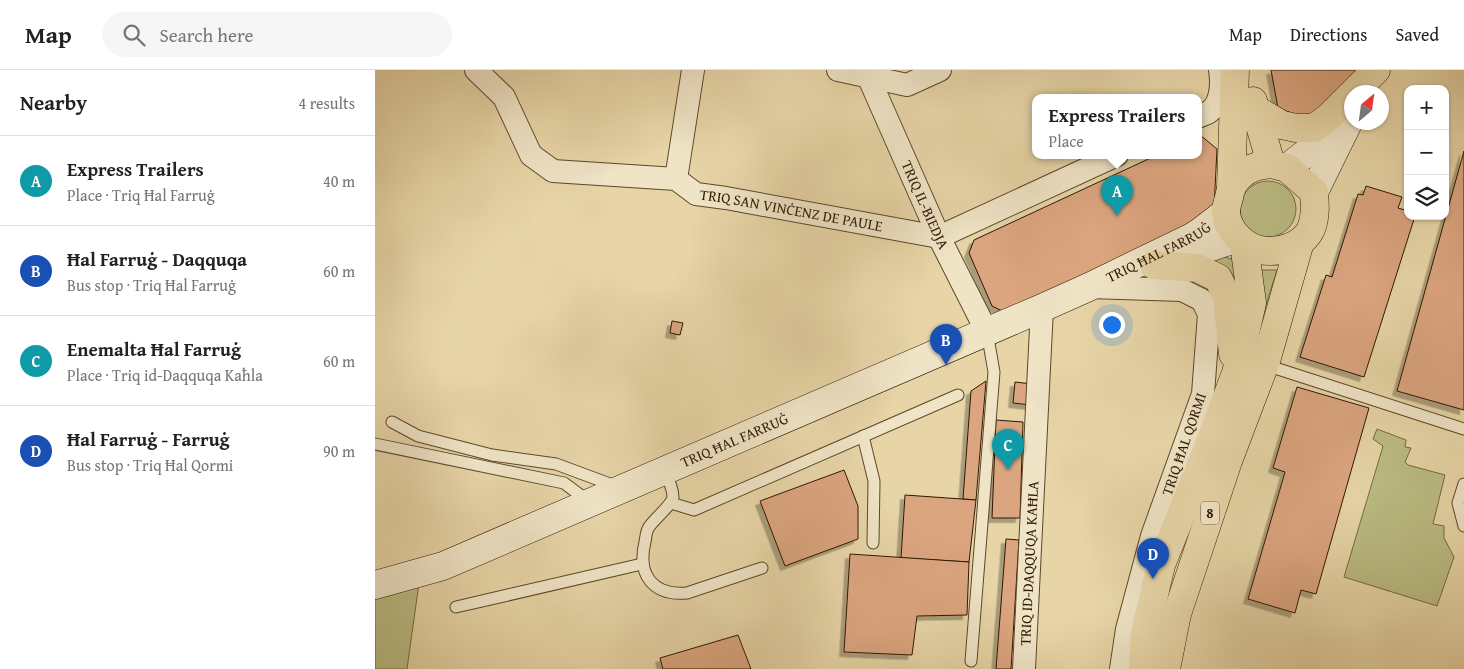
<!DOCTYPE html>
<html lang="en">
<head>
<meta charset="utf-8">
<style>
	:root { --surface:#fff; --page:#f6f6f6; --text:#222; --muted:#767676; --line:#e0e0e0; --accent:#8f2418 }
	body { margin:0; font-family:"Gentium Book Plus",serif; background:var(--page); color:var(--text) }
	.controls { position:absolute; right:15px; top:15px; display:grid; overflow:hidden; border-radius:10px; box-shadow:0 1px 4px #0004 }
	.controls button { width:45px; height:45px; display:grid; place-items:center; padding:0; border:0; border-bottom:1px solid var(--line); background:var(--surface); color:var(--text); font:25px sans-serif }
	.compass { position:absolute; left:969px; top:15px; width:45px; height:45px; border-radius:50%; background:var(--surface); box-shadow:0 1px 4px #0004; rotate:29deg }
	.you { position:absolute; left:736px; top:254px; width:18px; height:18px; margin:-12px; border:4px solid #fff; border-radius:50%; background:#1a73e8; box-shadow:0 0 0 8px #1a73e833 }
	.badge { display:grid; place-items:center; width:32px; height:32px; border-radius:50%; background:var(--accent); color:#fff; font-size:16px; font-weight:700 }
	.pin { position:absolute; translate:-50% -41px; filter:drop-shadow(0 1px 2px #0008) }
	.pin::after { content:''; position:absolute; top:26px; width:18px; height:15px; background:inherit; clip-path:polygon(0 0,100% 0,50% 100%) }
	.popup { position:absolute; left:657px; top:24px; width:170px; height:65px; box-sizing:border-box; display:grid; place-content:center; border-radius:10px; background:var(--surface); filter:drop-shadow(0 1px 4px #0005); font-size:16px; white-space:nowrap; color:var(--muted) }
	.popup b { font-size:19px; color:var(--text) }
	.popup::after { content:''; position:absolute; left:50%; top:100%; margin-left:-10px; border:10px solid transparent; border-top-color:var(--surface) }
	.list { margin:0; padding:0; list-style:none }
	h2 { display:flex; justify-content:space-between; align-items:center; height:65px; margin:0; padding:0 20px; font-size:21px }
	h2 small { font-size:16px; font-weight:400; color:var(--muted) }
	.list li { display:grid; grid-template-columns:32px 1fr auto; gap:15px; align-items:center; box-sizing:border-box; height:90px; padding:0 20px; border-top:1px solid var(--line) }
	.list b { display:block; font-size:19px; white-space:nowrap }
	.list p { margin:0; font-size:16px; white-space:nowrap; color:var(--muted) }
	.list em { font-size:16px; font-style:normal; color:var(--muted) }
	.icon { flex:none; width:28px; height:28px; fill:none; stroke:currentColor; stroke-width:2; stroke-linecap:round; stroke-linejoin:round }
	.map { position:relative; flex:none; width:1089px; height:599px; overflow:hidden }
	header { display:flex; align-items:center; gap:30px; box-sizing:border-box; height:70px; padding:0 25px; background:var(--surface); border-bottom:1px solid var(--line) }
	header strong { font-size:24px }
	nav { display:flex; gap:28px; margin-inline-start:auto; font-size:18px }
	.search { width:350px; height:45px; background:var(--page); display:flex; align-items:center; gap:12px; box-sizing:border-box; padding:0 18px; border-radius:28px; color:var(--muted); font-size:19px }
	main { display:flex }
	aside { flex:1; background:var(--surface) }
	.map>svg:first-child { display:block }
</style>
</head>
<body>
<header>
<strong>Map</strong>
<div class="search"><svg class="icon" aria-label="search" viewBox="0 0 24 24"><circle cx="10" cy="10" r="6"/><path d="M15 15l6 6"/></svg>Search here</div>
<nav><a>Map</a><a>Directions</a><a>Saved</a></nav>
</header>
<main>
<aside>
<h2>Nearby<small>4 results</small></h2>
<ul class="list">
<li><span class="badge" style="background:#0f9aa8">A</span><div><b>Express Trailers</b><p>Place · Triq Ħal Farruġ</p></div><em>40 m</em></li>
<li><span class="badge" style="background:#1a4fb4">B</span><div><b>Ħal Farruġ - Daqquqa</b><p>Bus stop · Triq Ħal Farruġ</p></div><em>60 m</em></li>
<li><span class="badge" style="background:#0f9aa8">C</span><div><b>Enemalta Ħal Farruġ</b><p>Place · Triq id-Daqquqa Kaħla</p></div><em>60 m</em></li>
<li><span class="badge" style="background:#1a4fb4">D</span><div><b>Ħal Farruġ - Farruġ</b><p>Bus stop · Triq Ħal Qormi</p></div><em>90 m</em></li>
</ul>
</aside>
<div class="map">
<svg width="1089" height="599" viewBox="0 0 1089 599">
	<defs>
		<filter id="shadow"><feDropShadow dx="-4.5" dy="4.5" stdDeviation="0" flood-color="#0004"/></filter>
	</defs>
	<rect width="100%" height="100%" fill="#e7d5a7"/>
	<filter id="stains"><feTurbulence type="fractalNoise" baseFrequency=".004" numOctaves="4"/><feColorMatrix values="0 0 0 0 .2 0 0 0 0 .09 0 0 0 0 .02 0 0 0 .5 -.17"/></filter>
	<radialGradient id="worn" r=".72"><stop offset=".6" stop-color="#630" stop-opacity="0"/><stop offset="1" stop-color="#630" stop-opacity=".3"/></radialGradient>
	<!-- green -->
	<g fill="#bbbc83" stroke="#746a42">
		<circle cx="893" cy="139" r="28"/>
		<polygon points="845,186 857,189 861,210 851,197 836,189"/>
		<polygon points="881,200 902,200 886,251"/>
		<polygon points="1002,359 1031,370 1030,377 1036,378 1030,392 1033,395 1070,405 1058,454 1069,456 1069,468 1079,487 1062,536 969,507 1008,376 998,369"/>
		<polygon points="44,513 32,599 0,599 0,525"/>
	</g>
	<!-- building -->
	<g fill="#dba57f" stroke="#2e1800" filter="url(#shadow)">
		<polygon points="896,0 986,0 935,50 903,38"/>
		<polygon points="825,65 842,79 839,139 831,154 627,241 617,236 594,183 599,170 782,85 823,85 823,66"/>
		<polygon points="1089,81 1089,340 1022,321"/>
		<polygon points="991,116 1027,127 1023,138 1033,141 1033,146 1040,146 989,307 925,287 951,205 957,207 983,124 988,125"/>
		<polygon points="297,251 308,253 305,265 295,263"/>
		<polygon points="611,311 601,430 588,429 596,321"/>
		<polygon points="640,312 657,314 656,335 638,333"/>
		<polygon points="922,317 994,338 941,524 926,520 920,543 873,529 910,402 898,398"/>
		<polygon points="621,350 648,352 645,448 617,448"/>
		<polygon points="469,400 483,436 483,469 410,496 385,431"/>
		<polygon points="530,425 601,430 594,492 526,488"/>
		<polygon points="631,469 644,470 636,599 621,599"/>
		<polygon points="475,484 594,492 592,545 542,546 537,585 469,582"/>
		<polygon points="363,565 376,599 288,599 285,588"/>
	</g>
	<g fill="none" stroke-linecap="round" stroke-linejoin="round">
		<defs>
			<g id="service">
				<polyline points="891,291 900,298 1089,359"/>
				<polyline points="17,352 43,366 117,385 181,394 243,417"/>
				<polyline points="488,366 499,411 498,473"/>
				<polyline points="0,374 189,413 213,431"/>
				<path d="M 289,400 C 293,408 298,418 298,427 C 297,435 279,449 274,457 C 271,461 271,467 270,472 C 262,505 278,526 312,523 L 387,498"/>
				<polyline points="1089,414 1083,433 1089,456"/>
				<polyline points="296,433 319,440 583,325"/>
				<polyline points="81,537 267,494"/>
				<polyline points="596,591 619,302 612,262"/>
			</g>
			<g id="minor">
				<path id="s1" d="M 101,0 L 129,27 L 156,85 L 178,101 L 301,109 L 321,124 L 351,128 L 564,167 L 742,85"/>
				<polyline points="463,0 532,15 565,0"/>
				<path id="s2" d="M 493,6 L 564,167 L 612,262"/>
				<path d="M 823,47 C 827,45 831,44 834,42 C 847,33 847,13 845,0"/>
				<polyline points="301,109 318,0"/>
				<polyline points="714,217 807,220 827,230 834,244 828,324 777,466 752,559 746,599"/>
				<path id="s3" d="M 649,599 L 667,238"/>
			</g>
			<g id="secondary">
				<polyline points="912,98 955,64 976,41"/>
				<polyline points="939,122 972,55"/>
				<polyline points="803,188 863,168"/>
				<path id="s4" d="M 0,515 L 68,496 L 667,238 L 714,217 L 817,167 L 825,162 L 851,142"/>
			</g>
			<g id="trunk">
				<polyline points="979,22 1001,0"/>
				<polyline points="878,31 896,94"/>
				<polyline points="880,39 907,55 921,58 939,58 953,48 976,25"/>
				<path d="M 896,94 L 912,98 L 939,122 C 940,134 941,147 936,159 C 928,176 903,184 885,180 C 868,176 852,160 851,142 C 851,136 854,129 855,123 C 857,111 868,101 880,97 C 885,95 891,95 896,94 Z"/>
				<polyline points="856,117 860,0"/>
				<polyline points="779,195 822,198 843,208 852,227 858,284"/>
				<polyline points="768,599 770,563 786,495 839,362 861,303 877,233 869,173"/>
				<polyline points="791,599 802,544 853,391 891,291 925,172"/>
			</g>
		</defs>
		<!-- service casing -->
		<use href="#service" stroke="#5c472a" stroke-width="13"/>
		<!-- minor casing -->
		<use href="#minor" stroke="#5c472a" stroke-width="24"/>
		<!-- secondary casing -->
		<use href="#secondary" stroke="#2e1800" stroke-width="29"/>
		<!-- trunk casing -->
		<use href="#trunk" stroke="#2e1800" stroke-width="29"/>
		<!-- service -->
		<use href="#service" stroke="#efe4c6" stroke-width="11"/>
		<!-- minor -->
		<use href="#minor" stroke="#efe4c6" stroke-width="22"/>
		<!-- secondary -->
		<use href="#secondary" stroke="#efe4c6" stroke-width="28"/>
		<!-- trunk -->
		<use href="#trunk" stroke="#e7d5a7" stroke-width="28"/>
	</g>
	<g text-anchor="middle" stroke-width="4" stroke-linejoin="round" paint-order="stroke">
		<!-- shield labels -->
		<rect fill="#efe4c6" stroke="#68553b" stroke-width="1" x="826" y="431.5" width="18" height="23" rx="4"/>
		<g font-size="14" font-weight="bold" fill="#2e1800">
			<text x="835" y="448">8</text>
		</g>
		<!-- street labels -->
		<g font-size="15" fill="#2e1800" stroke="#efe4c6">
			<text dy="5" stroke="none"><textPath href="#s2" startOffset="141">TRIQ IL-BIEDJA</textPath></text>
			<text dy="5" stroke="none"><textPath href="#s1" startOffset="375">TRIQ SAN VINĊENZ DE PAULE</textPath></text>
			<text dy="5" stroke="none"><textPath href="#s4" startOffset="852">TRIQ ĦAL FARRUĠ</textPath></text>
			<text dy="5" stroke="none"><textPath href="#s4" startOffset="388">TRIQ ĦAL FARRUĠ</textPath></text>
			<text transform="translate(809 374) rotate(-71)" y="5">TRIQ ĦAL QORMI</text>
			<text dy="5" stroke="none"><textPath href="#s3" startOffset="106">TRIQ ID-DAQQUQA KAĦLA</textPath></text>
		</g>
	</g>
	<rect width="100%" height="100%" filter="url(#stains)"/>
	<rect width="100%" height="100%" fill="url(#worn)"/>
</svg>
<div class="controls">
<button>+</button>
<button>−</button>
<button><svg class="icon" aria-label="layers" viewBox="0 0 24 24"><path d="M12 4l9 5-9 5-9-5zM3 14l9 5 9-5"/></svg></button>
</div>
<svg class="compass" viewBox="-18 -18 36 36"><path d="M0-13l5 13h-10z" fill="#e53935"/><path d="M0 13l5-13h-10z" fill="#767676"/></svg>
<div class="you"></div>
<div class="pin badge" style="left:742px;top:146px;background:#0f9aa8">A</div>
<div class="popup"><b>Express Trailers</b>Place</div>
<div class="pin badge" style="left:571px;top:295px;background:#1a4fb4">B</div>
<div class="pin badge" style="left:633px;top:400px;background:#0f9aa8">C</div>
<div class="pin badge" style="left:778px;top:509px;background:#1a4fb4">D</div>
</div>
</main>
</body>
</html>
